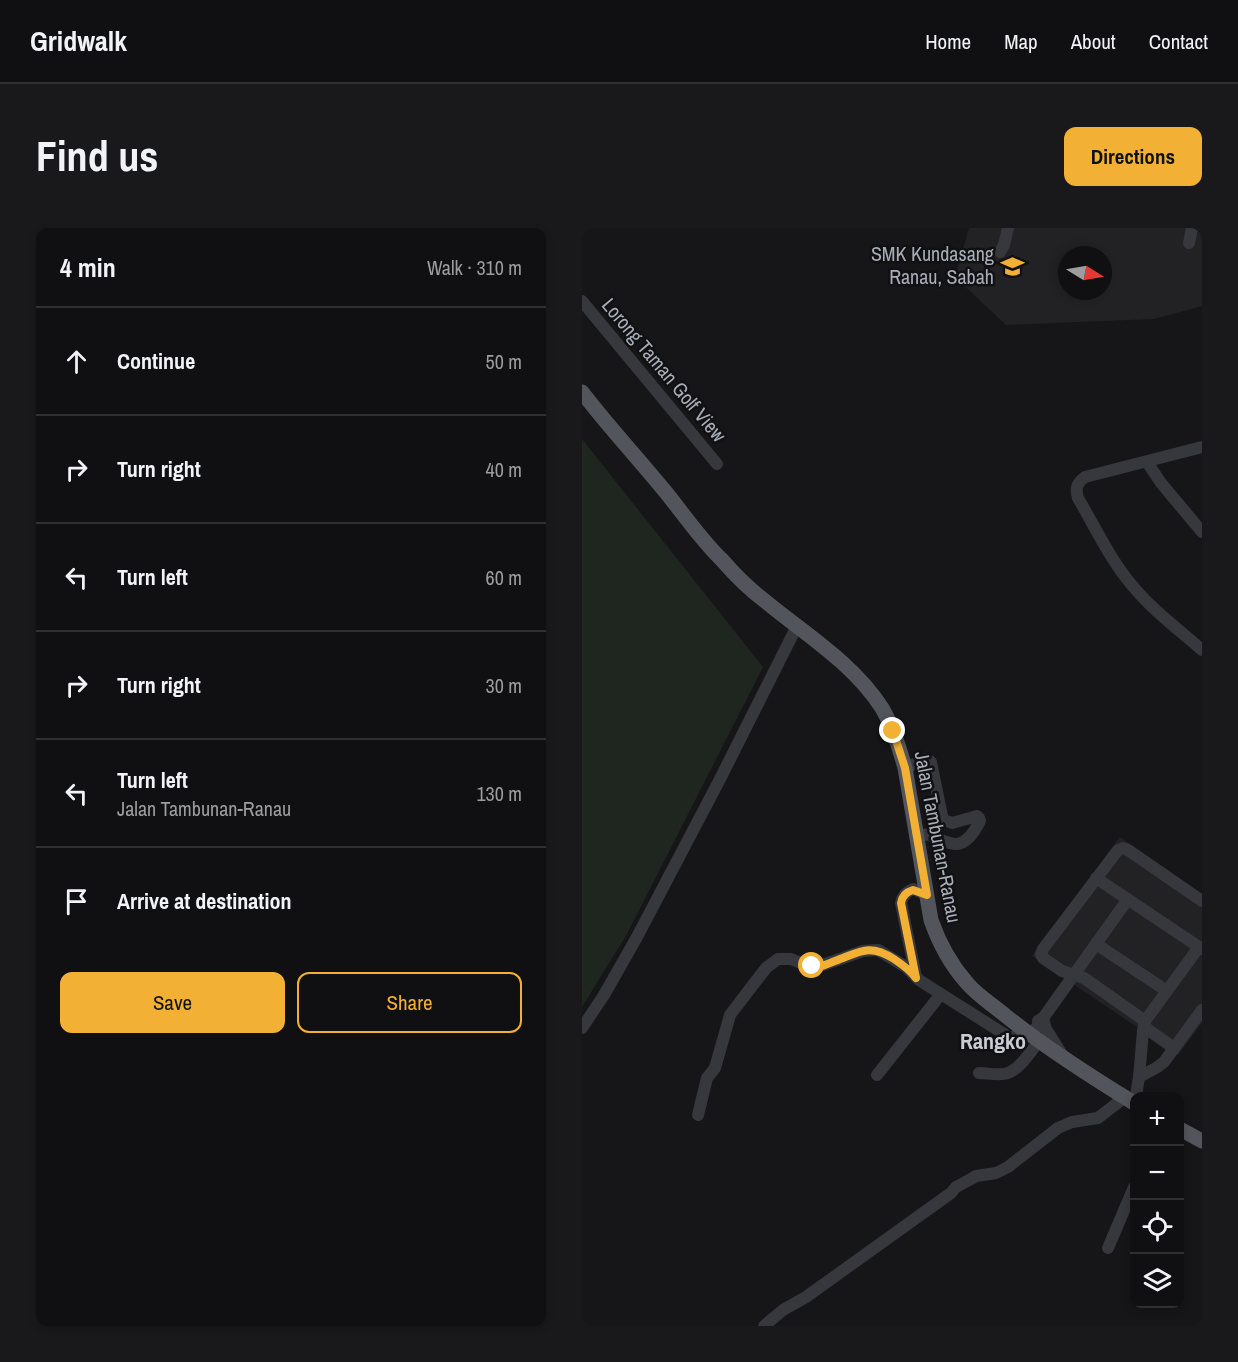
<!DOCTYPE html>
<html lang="en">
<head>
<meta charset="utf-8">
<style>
	:root { --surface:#101012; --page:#19191b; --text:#f1f3f6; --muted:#9c9d9f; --line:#303032; --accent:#f2b134 }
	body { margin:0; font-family:"Archivo Narrow",sans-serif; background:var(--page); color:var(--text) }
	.controls { position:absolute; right:18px; bottom:18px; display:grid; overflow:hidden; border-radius:12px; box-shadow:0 3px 9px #0003 }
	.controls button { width:54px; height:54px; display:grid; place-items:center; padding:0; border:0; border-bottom:2px solid var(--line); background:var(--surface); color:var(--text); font:30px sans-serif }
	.compass { position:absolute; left:476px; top:18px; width:54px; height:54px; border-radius:50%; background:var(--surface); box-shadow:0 3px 9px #0003; rotate:101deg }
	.stop { position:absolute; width:18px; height:18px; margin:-14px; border:4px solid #f2b134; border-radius:50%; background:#fff }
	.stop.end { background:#f2b134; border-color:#fff; box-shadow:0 2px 6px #0008 }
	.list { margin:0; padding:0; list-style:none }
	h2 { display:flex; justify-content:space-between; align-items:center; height:78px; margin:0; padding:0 24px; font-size:26px }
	h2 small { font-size:20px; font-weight:400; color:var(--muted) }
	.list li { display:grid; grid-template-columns:39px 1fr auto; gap:18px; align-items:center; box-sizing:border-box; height:108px; padding:0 24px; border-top:2px solid var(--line) }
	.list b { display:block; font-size:22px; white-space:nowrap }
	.list p { margin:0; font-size:20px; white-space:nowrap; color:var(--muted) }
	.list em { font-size:20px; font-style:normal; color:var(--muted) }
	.actions { display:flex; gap:12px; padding:18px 24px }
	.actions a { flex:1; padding:14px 0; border:2px solid var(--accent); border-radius:12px; text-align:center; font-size:21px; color:var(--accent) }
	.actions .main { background:var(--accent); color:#111 }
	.icon { flex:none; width:33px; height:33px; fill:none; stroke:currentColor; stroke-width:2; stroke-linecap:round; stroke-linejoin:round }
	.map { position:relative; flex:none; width:620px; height:1098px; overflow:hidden; border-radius:12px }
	header { display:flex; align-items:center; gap:36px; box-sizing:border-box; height:84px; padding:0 30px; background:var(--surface); border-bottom:2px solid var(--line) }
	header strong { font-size:28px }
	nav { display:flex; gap:33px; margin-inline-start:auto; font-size:21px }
	.intro { display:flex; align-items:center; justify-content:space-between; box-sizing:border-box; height:144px; padding:0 36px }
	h1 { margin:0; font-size:42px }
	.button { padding:15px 27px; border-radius:12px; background:var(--accent); color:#111; font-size:21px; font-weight:700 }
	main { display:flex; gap:36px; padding:0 36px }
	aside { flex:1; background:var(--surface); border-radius:12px; box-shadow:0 3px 9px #0003 }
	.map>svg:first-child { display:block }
</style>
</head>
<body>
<header>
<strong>Gridwalk</strong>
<nav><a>Home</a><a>Map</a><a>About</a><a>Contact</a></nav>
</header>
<div class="intro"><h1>Find us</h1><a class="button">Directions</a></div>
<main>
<aside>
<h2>4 min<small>Walk · 310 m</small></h2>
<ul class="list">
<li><svg class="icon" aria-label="ahead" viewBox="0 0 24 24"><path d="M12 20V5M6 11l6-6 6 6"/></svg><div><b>Continue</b></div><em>50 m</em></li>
<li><svg class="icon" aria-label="right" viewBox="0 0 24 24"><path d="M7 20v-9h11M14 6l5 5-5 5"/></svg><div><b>Turn right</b></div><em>40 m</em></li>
<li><svg class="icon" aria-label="left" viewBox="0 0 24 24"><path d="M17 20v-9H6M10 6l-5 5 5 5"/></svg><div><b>Turn left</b></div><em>60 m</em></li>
<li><svg class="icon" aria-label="right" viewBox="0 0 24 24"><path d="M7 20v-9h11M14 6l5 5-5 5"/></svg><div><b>Turn right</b></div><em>30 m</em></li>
<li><svg class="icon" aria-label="left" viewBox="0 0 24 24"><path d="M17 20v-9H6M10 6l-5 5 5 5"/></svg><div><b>Turn left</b><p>Jalan Tambunan-Ranau</p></div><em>130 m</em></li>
<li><svg class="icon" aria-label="arrive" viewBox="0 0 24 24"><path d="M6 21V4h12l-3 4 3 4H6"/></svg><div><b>Arrive at destination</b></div></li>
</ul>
<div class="actions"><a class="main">Save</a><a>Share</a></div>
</aside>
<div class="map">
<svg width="620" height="1098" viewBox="0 0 620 1098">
	<rect width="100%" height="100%" fill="#161618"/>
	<!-- built -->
	<g fill="#222225" fill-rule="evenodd">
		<path d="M 387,0 L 620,0 L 620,78 L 572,91 L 424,97 L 373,49 ZM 485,27 L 521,27 L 521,63 L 485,63 Z"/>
		<polygon points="538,609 620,666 620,795 596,827 450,728"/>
	</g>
	<!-- green -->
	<polygon fill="#1e261f" points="0,211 181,439 45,706 0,779"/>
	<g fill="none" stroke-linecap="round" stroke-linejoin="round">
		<!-- minor -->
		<g stroke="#37383d" stroke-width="12">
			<polyline points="607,15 610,0"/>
			<polyline points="418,24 422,17 426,0"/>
			<polyline points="0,73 135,236"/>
			<path d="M 620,219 L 503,249 C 495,255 493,260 496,270 C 513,299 528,331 549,356 C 569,381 596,401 620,422"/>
			<polyline points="565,234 579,255 620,304"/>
			<path d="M 323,540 L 344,531 L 349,534 L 360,588 L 362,592 L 370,595 L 395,588 L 397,590 L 398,593 C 394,601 385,616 374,616 C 367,616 358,611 351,609 L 348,607 L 335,606"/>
			<polyline points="514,650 620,721"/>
			<polyline points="514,716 585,763"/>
			<path d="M 334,749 L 319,675 C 320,668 324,664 331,661 L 345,667"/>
			<polyline points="456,793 461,790 464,801 479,825"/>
			<polyline points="0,800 22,767 55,709 137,553 215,398"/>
			<polyline points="449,807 546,671"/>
			<polyline points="592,820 565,801 563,797 563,793 502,750 480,743 461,730 459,726 461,721 536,622 541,620 546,622 620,673"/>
			<path d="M 397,845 C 406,845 418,848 426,845 C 439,840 449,823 457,813"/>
			<polyline points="295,847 359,766 430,811 440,801"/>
			<polyline points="557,849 561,803 563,793 617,719"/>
			<polyline points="554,868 557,849 574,840 582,834 620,782"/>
			<polyline points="116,887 125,850 133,840 148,787 184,740 196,731 209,731 224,737 235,739 281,723 296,722 324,739 337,752 359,766"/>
			<polyline points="526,1020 552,959"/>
			<polyline points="182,1098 201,1082 224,1069 369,965 374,959 389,951 394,948 414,945 426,939 476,900 490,894 516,890 543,869"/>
		</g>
		<!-- major -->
		<g stroke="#53555c" stroke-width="15">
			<path d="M 0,164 C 26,198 55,229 82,262 C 101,285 118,311 140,332 C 153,347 167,361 183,373 C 223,406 271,435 300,480 C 311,499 317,519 323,540 L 349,692 C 357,715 369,737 385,755 C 396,768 411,777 424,788 C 464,820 508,848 552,875"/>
			<polyline points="598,901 620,913"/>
		</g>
	</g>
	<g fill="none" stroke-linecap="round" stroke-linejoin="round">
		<!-- route -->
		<path stroke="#f2b134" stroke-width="8" d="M 230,738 C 239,740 245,736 253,733 C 278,724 287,715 312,731 C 321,737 328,742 334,750 L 319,675 C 320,668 324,664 331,662 L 345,667 L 323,540 L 311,503"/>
	</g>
	<!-- icons -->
	<defs>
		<symbol id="school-bare" viewBox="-9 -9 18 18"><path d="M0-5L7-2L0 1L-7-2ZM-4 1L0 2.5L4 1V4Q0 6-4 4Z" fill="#f2b134" stroke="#111113" stroke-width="2.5" paint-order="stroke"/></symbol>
	</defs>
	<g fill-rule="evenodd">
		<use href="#school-bare" x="414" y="22" width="33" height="33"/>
	</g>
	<g text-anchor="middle" stroke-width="5" stroke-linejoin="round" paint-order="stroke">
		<!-- poi labels -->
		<g font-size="20" fill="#a8adb8" stroke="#111113" text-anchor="end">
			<text x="412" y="33">SMK Kundasang<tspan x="412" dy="23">Ranau, Sabah</tspan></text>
		</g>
		<!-- street labels -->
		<g font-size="20" fill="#a8adb8" stroke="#111113">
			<text transform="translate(82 142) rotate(50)" y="7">Lorong Taman Golf View</text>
			<text transform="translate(356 609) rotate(79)" y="7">Jalan Tambunan-Ranau</text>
		</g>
		<!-- quarter labels -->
		<g font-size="22" font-weight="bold" fill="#c9ccd4" stroke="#111113">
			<text x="411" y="821">Rangko</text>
		</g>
	</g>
</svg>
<div class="controls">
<button>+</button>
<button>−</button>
<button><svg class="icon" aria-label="locate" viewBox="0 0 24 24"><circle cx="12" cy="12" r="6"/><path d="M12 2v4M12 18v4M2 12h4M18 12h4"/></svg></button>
<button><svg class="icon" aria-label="layers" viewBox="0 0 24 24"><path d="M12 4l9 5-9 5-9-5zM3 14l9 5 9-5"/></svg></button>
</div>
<svg class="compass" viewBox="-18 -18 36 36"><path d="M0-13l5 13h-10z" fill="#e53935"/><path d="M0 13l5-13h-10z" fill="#9c9d9f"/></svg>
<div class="stop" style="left:230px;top:738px"></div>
<div class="stop end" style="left:311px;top:503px"></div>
</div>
</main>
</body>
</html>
